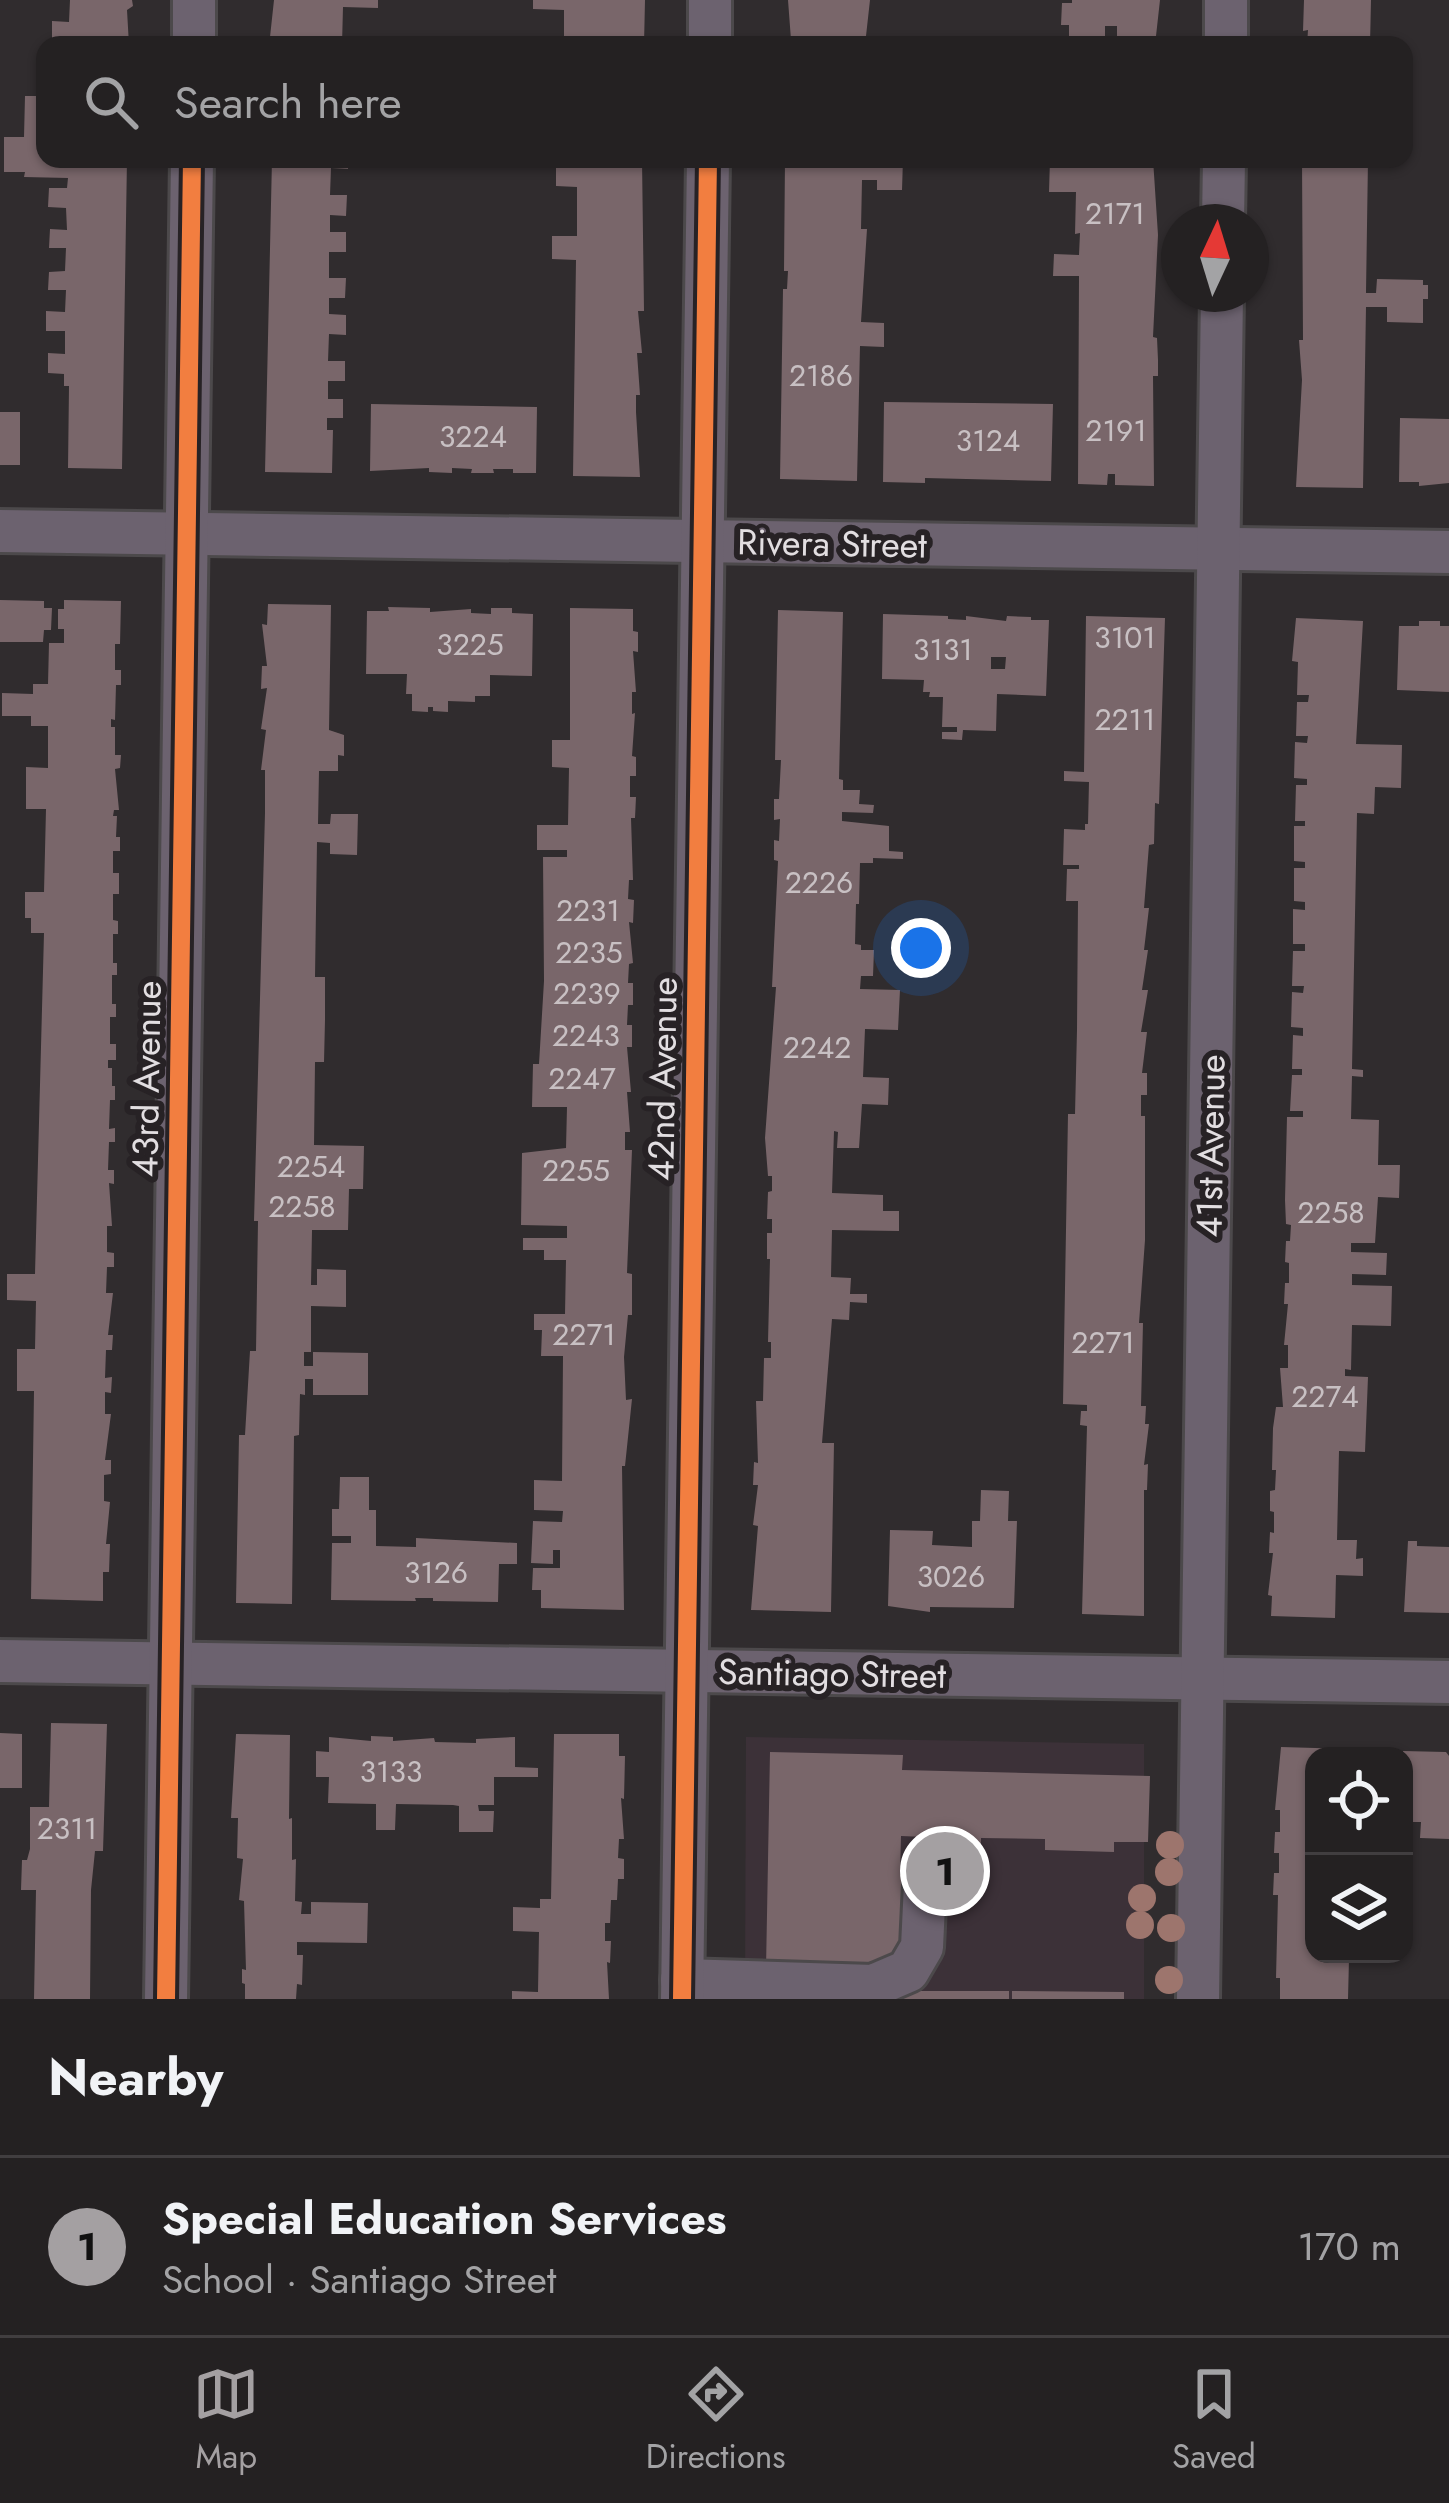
<!DOCTYPE html>
<html lang="en">
<head>
<meta charset="utf-8">
<style>
	:root { --surface:#242122; --page:#2c292a; --text:#f1f3f6; --muted:#a3a3a5; --line:#413e40; --accent:#a4a0a2 }
	body { margin:0; font-family:Jost,sans-serif; background:var(--page); color:var(--text) }
	.controls { position:absolute; right:36px; bottom:36px; display:grid; overflow:hidden; border-radius:24px; box-shadow:0 3px 9px #0004 }
	.controls button { width:108px; height:108px; display:grid; place-items:center; padding:0; border:0; border-bottom:3px solid var(--line); background:var(--surface); color:var(--text); font:60px sans-serif }
	.compass { position:absolute; left:1161px; top:204px; width:108px; height:108px; border-radius:50%; background:var(--surface); box-shadow:0 3px 9px #0004; rotate:4deg }
	.you { position:absolute; left:921px; top:948px; width:42px; height:42px; margin:-30px; border:9px solid #fff; border-radius:50%; background:#1a73e8; box-shadow:0 0 0 18px #1a73e833 }
	.badge { display:grid; place-items:center; width:78px; height:78px; border-radius:50%; background:var(--accent); color:#111; font-size:39px; font-weight:700 }
	.pin { position:absolute; translate:-50% -50%; border:6px solid #fff; box-shadow:0 3px 12px #0006 }
	.list { margin:0; padding:0; list-style:none }
	h2 { display:flex; justify-content:space-between; align-items:center; height:156px; margin:0; padding:0 48px; font-size:51px }
	h2 small { font-size:39px; font-weight:400; color:var(--muted) }
	.list li { display:grid; grid-template-columns:78px 1fr auto; gap:36px; align-items:center; box-sizing:border-box; height:180px; padding:0 48px; border-top:3px solid var(--line) }
	.list b { display:block; font-size:45px; white-space:nowrap }
	.list p { margin:0; font-size:39px; white-space:nowrap; color:var(--muted) }
	.list em { font-size:39px; font-style:normal; color:var(--muted) }
	.icon { flex:none; width:66px; height:66px; fill:none; stroke:currentColor; stroke-width:2; stroke-linecap:round; stroke-linejoin:round }
	.map { position:relative; flex:none; width:1449px; height:1999px; overflow:hidden }
	.search { position:absolute; background:var(--surface); box-shadow:0 3px 9px #0004; left:36px; right:36px; top:36px; height:132px; display:flex; align-items:center; gap:30px; box-sizing:border-box; padding:0 42px; border-radius:24px; color:var(--muted); font-size:45px }
	.sheet { height:336px; background:var(--surface) }
	nav { display:flex; justify-content:space-around; align-items:center; box-sizing:border-box; height:168px; border-top:3px solid var(--line); background:var(--surface); font-size:33px; color:var(--muted) }
	nav a { display:grid; justify-items:center; gap:6px }
	nav .on { color:var(--accent) }
	.map>svg:first-child { display:block }
</style>
</head>
<body>
<div class="map">
<svg width="1449" height="1999" viewBox="0 0 1449 1999">
	<rect width="100%" height="100%" fill="#302c2e"/>
	<!-- built -->
	<polygon fill="#3c3138" points="746,1737 1144,1744 1144,1999 745,1999"/>
	<!-- building -->
	<g fill="#79666a" fill-rule="evenodd">
		<polygon points="70,0 132,0 133,6 127,10 129,45 52,41 52,21 69,22"/>
		<polygon points="274,0 378,0 378,8 343,7 342,45 274,45 275,37 270,37"/>
		<polygon points="533,0 645,0 644,45 564,45 564,10 533,9"/>
		<polygon points="788,0 870,0 865,45 787,45 791,40"/>
		<polygon points="1072,0 1160,0 1155,45 1117,45 1117,26 1105,26 1105,45 1069,45 1069,25 1061,25 1062,3 1072,3"/>
		<polygon points="1304,0 1371,0 1370,45 1307,45 1308,30 1303,31"/>
		<polygon points="25,96 45,96 45,159 127,159 122,469 68,468 69,386 64,386 64,374 48,373 48,353 65,354 65,331 46,331 46,311 65,312 66,290 48,290 49,272 65,271 66,248 49,248 50,229 67,230 66,208 48,207 49,188 67,188 68,178 24,177 25,172 4,172 4,137 24,137"/>
		<polygon points="272,159 348,159 348,169 331,168 330,195 347,195 346,216 330,215 330,232 346,232 346,252 329,252 329,278 346,278 345,298 329,298 329,314 346,315 346,335 329,334 328,361 345,361 345,381 328,381 328,399 343,399 343,418 327,418 327,430 333,430 332,473 265,472"/>
		<polygon points="642,159 644,311 638,311 642,353 637,353 640,395 636,395 636,412 640,477 573,476 576,260 552,259 552,236 577,236 577,187 556,186 556,160"/>
		<polygon points="785,159 903,159 902,190 877,190 877,180 862,180 861,229 867,229 861,322 884,323 884,347 860,346 857,481 780,479 783,289 787,289 788,271 784,271"/>
		<polygon points="1050,159 1153,159 1158,235 1153,337 1157,338 1158,360 1158,376 1153,376 1154,486 1115,485 1115,474 1108,474 1107,485 1078,484 1079,276 1053,276 1054,254 1079,255 1080,233 1075,234 1076,192 1049,192"/>
		<polygon points="1302,159 1368,159 1366,293 1376,293 1377,279 1423,280 1423,285 1428,285 1428,299 1423,299 1423,323 1387,322 1387,307 1366,307 1363,488 1296,487 1302,380 1299,340 1303,340"/>
		<polygon points="884,402 1053,404 1051,481 925,478 925,483 883,482"/>
		<polygon points="371,404 537,407 536,473 513,473 513,469 493,469 494,473 471,473 472,469 452,468 452,473 429,472 429,468 370,471"/>
		<rect x="0" y="412" width="20" height="53"/>
		<polygon points="1400,418 1449,419 1449,483 1419,486 1419,482 1399,482"/>
		<polygon points="0,600 44,601 44,608 52,608 51,630 44,630 43,642 0,642"/>
		<polygon points="64,600 121,601 120,644 115,644 115,670 121,670 121,685 116,685 115,720 111,719 111,727 115,727 115,755 121,755 120,768 115,769 119,810 114,810 113,816 117,816 116,837 120,837 120,851 113,851 113,873 119,873 119,894 113,894 113,920 118,921 118,934 113,934 113,963 117,963 117,975 112,975 112,1004 116,1004 116,1017 110,1017 110,1044 116,1044 116,1060 108,1060 108,1068 112,1068 112,1086 115,1086 115,1100 110,1100 109,1129 115,1128 115,1142 109,1142 108,1170 114,1170 114,1184 109,1183 112,1226 107,1226 107,1252 114,1253 114,1267 107,1267 106,1293 113,1293 108,1335 113,1335 112,1350 106,1350 105,1378 112,1377 111,1393 105,1392 105,1414 111,1414 105,1460 111,1460 111,1474 104,1475 104,1501 110,1502 106,1544 110,1544 109,1572 103,1572 103,1601 31,1599 34,1391 17,1391 17,1349 35,1349 36,1301 7,1300 7,1274 35,1274 44,933 31,933 31,918 25,918 25,892 44,892 46,809 26,809 26,767 48,768 48,726 31,726 31,716 2,716 2,693 33,694 33,684 48,684 49,643 64,643 64,629 58,629 58,609 64,609"/>
		<polygon points="268,604 331,605 329,730 344,735 344,756 338,755 338,771 319,771 318,824 330,824 331,814 358,814 357,855 330,854 330,843 317,842 315,977 325,977 325,1020 324,1062 315,1062 314,1145 364,1146 363,1189 349,1189 348,1230 312,1230 311,1285 317,1285 317,1269 346,1270 346,1307 311,1306 311,1352 304,1352 304,1366 313,1366 313,1352 368,1353 368,1395 313,1395 313,1379 305,1379 305,1395 300,1394 299,1435 294,1436 292,1604 236,1603 239,1435 245,1435 250,1351 256,1351 258,1221 254,1221 265,813 265,770 261,770 266,730 261,729 267,688 261,689 262,666 267,666 262,624 267,625"/>
		<polygon points="388,607 430,608 430,612 471,609 471,613 491,614 491,608 512,608 512,613 533,614 532,676 490,675 490,696 475,696 475,702 448,701 448,712 433,711 433,707 428,707 428,712 412,711 412,694 406,694 407,674 366,674 367,611 389,611"/>
		<polygon points="570,608 633,609 633,631 638,632 638,652 633,651 636,692 632,692 632,714 635,713 632,756 636,757 636,776 630,776 630,797 636,797 635,818 631,818 633,880 629,880 628,899 634,900 633,923 629,922 633,963 629,964 628,983 633,983 633,1005 628,1005 627,1025 632,1025 632,1047 627,1047 631,1092 627,1092 630,1132 625,1132 625,1150 632,1150 627,1273 632,1274 632,1315 628,1315 624,1357 626,1400 632,1399 625,1466 622,1466 624,1610 541,1608 541,1590 532,1590 533,1568 560,1568 560,1550 553,1550 553,1564 531,1563 533,1521 562,1522 563,1511 534,1510 534,1480 562,1481 563,1356 541,1356 542,1330 534,1330 534,1314 565,1314 566,1260 544,1260 544,1250 523,1250 523,1238 567,1238 567,1226 521,1225 522,1153 566,1148 567,1107 532,1107 533,1064 539,1064 544,981 543,857 567,857 567,850 537,850 537,825 568,825 569,768 552,767 552,740 570,740"/>
		<polygon points="778,610 843,612 839,779 843,780 843,790 860,790 859,804 874,805 873,813 842,812 842,821 889,826 889,851 903,852 903,859 873,858 873,863 860,863 859,904 856,904 855,944 861,945 861,950 874,950 873,976 861,976 860,989 900,990 898,1030 865,1029 863,1077 889,1078 888,1105 862,1104 859,1148 837,1148 838,1132 834,1131 832,1193 883,1195 883,1211 899,1211 899,1231 832,1230 831,1277 851,1278 850,1294 867,1294 867,1303 850,1302 849,1320 832,1319 822,1443 834,1443 831,1612 751,1610 758,1526 753,1525 758,1485 753,1485 754,1462 758,1463 756,1401 763,1401 764,1358 771,1358 771,1342 768,1342 770,1259 767,1259 767,1233 772,1233 772,1219 767,1219 768,1192 772,1191 772,1176 768,1176 765,1138 776,987 772,987 778,861 774,860 774,840 779,841 780,819 774,820 774,799 779,799 781,760 775,760"/>
		<path d="M 883,614 L 948,616 L 948,619 L 966,620 L 966,616 L 1006,621 L 1007,616 L 1031,617 L 1031,620 L 1049,620 L 1046,696 L 997,694 L 996,731 L 963,730 L 962,740 L 942,739 L 942,732 L 957,732 L 957,727 L 942,727 L 943,697 L 929,697 L 930,692 L 923,692 L 924,680 L 882,679 ZM 991,657 L 1006,657 L 1005,669 L 991,669 Z"/>
		<polygon points="1086,616 1165,618 1159,804 1155,803 1154,844 1149,845 1144,908 1149,908 1144,950 1148,950 1142,990 1148,990 1141,1032 1147,1032 1142,1073 1147,1073 1147,1095 1141,1095 1141,1116 1145,1116 1145,1240 1139,1323 1143,1323 1141,1406 1146,1406 1145,1424 1149,1424 1144,1465 1148,1464 1147,1490 1144,1490 1144,1616 1082,1614 1087,1426 1080,1425 1081,1411 1087,1411 1087,1405 1063,1404 1068,1114 1075,1114 1077,1030 1078,901 1066,901 1067,869 1079,869 1079,865 1063,865 1064,829 1085,830 1085,824 1088,824 1089,782 1064,781 1064,771 1084,772"/>
		<polygon points="1296,618 1363,621 1356,744 1402,745 1401,788 1375,787 1374,814 1357,813 1352,1069 1363,1070 1363,1077 1352,1076 1351,1119 1379,1120 1378,1165 1400,1165 1399,1198 1378,1197 1375,1243 1351,1243 1351,1252 1387,1253 1386,1275 1352,1274 1352,1285 1392,1286 1391,1326 1352,1325 1351,1370 1345,1369 1345,1376 1368,1377 1365,1452 1339,1451 1337,1540 1357,1540 1356,1559 1363,1558 1363,1576 1336,1575 1335,1618 1271,1616 1272,1596 1268,1595 1273,1553 1269,1553 1270,1532 1274,1533 1274,1512 1270,1511 1270,1491 1275,1490 1276,1470 1272,1470 1273,1428 1276,1407 1283,1407 1280,1368 1288,1368 1288,1345 1284,1345 1288,1304 1284,1304 1285,1283 1289,1283 1289,1263 1285,1262 1286,1241 1290,1241 1291,1225 1286,1224 1285,1200 1287,1117 1303,1117 1303,1111 1290,1111 1292,1075 1302,1075 1302,1069 1292,1069 1293,1035 1303,1036 1303,1028 1291,1027 1292,992 1303,993 1304,986 1292,986 1293,951 1305,951 1305,944 1293,944 1293,909 1305,910 1305,902 1294,901 1294,868 1305,868 1305,862 1294,861 1294,826 1305,826 1305,821 1295,821 1296,785 1307,785 1307,779 1294,778 1295,742 1307,743 1308,736 1296,736 1297,702 1308,702 1309,695 1297,695 1298,662 1292,661"/>
		<polygon points="1419,621 1440,621 1440,626 1449,626 1449,692 1397,690 1399,626 1419,626"/>
		<polygon points="340,1477 369,1477 369,1510 376,1510 376,1546 416,1547 416,1538 517,1543 517,1564 499,1564 498,1602 433,1601 433,1598 415,1598 416,1601 331,1600 332,1543 351,1543 351,1536 332,1536 332,1509 339,1509"/>
		<polygon points="981,1490 1009,1491 1008,1521 1017,1521 1014,1608 930,1607 930,1612 888,1606 890,1530 933,1531 932,1545 972,1547 972,1521 980,1521"/>
		<polygon points="1408,1541 1417,1541 1417,1546 1449,1547 1449,1613 1404,1612"/>
		<polygon points="51,1723 107,1724 103,1851 95,1851 91,1890 90,1999 34,1999 36,1890 21,1890 22,1860 27,1860 30,1849 30,1807 49,1807"/>
		<polygon points="0,1733 22,1734 22,1788 0,1788"/>
		<polygon points="236,1734 290,1735 289,1819 292,1818 292,1860 296,1859 295,1901 302,1902 301,1914 311,1914 311,1902 368,1903 367,1943 297,1942 297,1955 303,1955 302,1985 297,1984 296,1999 245,1999 245,1984 242,1983 242,1969 246,1970 244,1901 239,1900 243,1859 237,1858 238,1818 231,1818"/>
		<polygon points="554,1734 619,1734 619,1756 625,1756 624,1799 621,1798 624,1839 619,1839 618,1858 624,1859 624,1879 618,1879 617,1900 611,1900 610,1923 605,1923 605,1941 611,1941 610,1963 607,1962 609,1999 512,1999 512,1991 538,1992 539,1932 513,1931 513,1907 540,1908 540,1899 551,1899"/>
		<polygon points="371,1736 393,1737 393,1741 434,1738 435,1742 476,1743 476,1739 515,1737 515,1767 538,1768 538,1777 494,1777 494,1805 478,1805 479,1811 494,1811 493,1832 459,1832 459,1806 453,1805 396,1804 395,1830 376,1830 376,1804 328,1803 329,1777 316,1777 316,1751 329,1752 329,1737 371,1741"/>
		<polygon points="1281,1747 1350,1749 1350,1756 1314,1756 1314,1954 1363,1954 1363,1960 1349,1959 1348,1999 1280,1999 1280,1978 1276,1978 1278,1895 1273,1895 1274,1873 1279,1873 1279,1853 1274,1853 1275,1832 1280,1832 1280,1810 1275,1810"/>
		<polygon points="1403,1751 1446,1752 1449,1756 1449,1839 1420,1838 1421,1822 1404,1822"/>
		<polygon points="770,1752 903,1755 902,1770 1150,1776 1148,1842 1114,1842 1114,1852 1045,1850 1045,1839 981,1838 981,1851 925,1850 925,1837 901,1836 900,1875 913,1875 912,1933 902,1933 901,1971 766,1969"/>
		<rect x="898" y="1991" width="111" height="8"/>
		<polygon points="1012,1991 1124,1992 1124,1999 1012,1999"/>
	</g>
	<g fill="none" stroke-linecap="round" stroke-linejoin="round">
		<defs>
			<g id="minor">
				<polyline points="194,45 194,0"/>
				<polyline points="710,45 710,0"/>
				<polyline points="1226,45 1226,0"/>
				<polyline points="1223,222 1224,159"/>
				<polyline points="0,531 1449,552"/>
				<polyline points="0,1661 1449,1682"/>
				<polyline points="682,1980 873,1986 908,1971 922,1947 925,1884"/>
				<polyline points="166,1999 192,159"/>
				<polyline points="682,1999 708,159"/>
				<polyline points="1198,1999 1222,294"/>
			</g>
		</defs>
		<!-- minor casing -->
		<use href="#minor" stroke="#4c494b" stroke-width="48"/>
		<!-- minor -->
		<use href="#minor" stroke="#6c626f" stroke-width="42"/>
		<defs>
			<g id="cycleway">
				<polyline points="166,1999 192,159"/>
				<polyline points="682,1999 708,159"/>
			</g>
		</defs>
		<!-- cycleway casing -->
		<use href="#cycleway" stroke="#272225" stroke-width="26"/>
		<!-- cycleway -->
		<use href="#cycleway" stroke="#f27e40" stroke-width="18"/>
	</g>
	<!-- trees -->
	<g fill="#9d756d">
		<circle cx="1170" cy="1845" r="14"/>
		<circle cx="1169" cy="1872" r="14"/>
		<circle cx="1142" cy="1898" r="14"/>
		<circle cx="1140" cy="1925" r="14"/>
		<circle cx="1171" cy="1928" r="14"/>
		<circle cx="1169" cy="1980" r="14"/>
	</g>
	<g text-anchor="middle" stroke-width="12" stroke-linejoin="round" paint-order="stroke">
		<!-- number labels -->
		<g font-size="30" fill="#c8c0c3">
			<text x="1115" y="224">2171</text>
			<text x="821" y="386">2186</text>
			<text x="1116" y="441">2191</text>
			<text x="473" y="447">3224</text>
			<text x="988" y="451">3124</text>
			<text x="1125" y="648">3101</text>
			<text x="470" y="655">3225</text>
			<text x="943" y="660">3131</text>
			<text x="1125" y="730">2211</text>
			<text x="819" y="893">2226</text>
			<text x="588" y="921">2231</text>
			<text x="589" y="963">2235</text>
			<text x="587" y="1004">2239</text>
			<text x="586" y="1046">2243</text>
			<text x="817" y="1058">2242</text>
			<text x="582" y="1089">2247</text>
			<text x="311" y="1177">2254</text>
			<text x="576" y="1181">2255</text>
			<text x="302" y="1217">2258</text>
			<text x="1331" y="1223">2258</text>
			<text x="584" y="1345">2271</text>
			<text x="1103" y="1353">2271</text>
			<text x="1325" y="1407">2274</text>
			<text x="436" y="1583">3126</text>
			<text x="951" y="1587">3026</text>
			<text x="391" y="1782">3133</text>
			<text x="67" y="1839">2311</text>
		</g>
		<!-- street labels -->
		<g font-size="36" fill="#e2dee1" stroke="#272225">
			<text transform="translate(832 543) rotate(1)" y="13">Rivera Street</text>
			<text transform="translate(146 1079) rotate(-89)" y="13">43rd Avenue</text>
			<text transform="translate(662 1079) rotate(-89)" y="13">42nd Avenue</text>
			<text transform="translate(1210 1146) rotate(-89)" y="13">41st Avenue</text>
			<text transform="translate(832 1673) rotate(1)" y="13">Santiago Street</text>
		</g>
	</g>
</svg>
<div class="controls">
<button><svg class="icon" aria-label="locate" viewBox="0 0 24 24"><circle cx="12" cy="12" r="6"/><path d="M12 2v4M12 18v4M2 12h4M18 12h4"/></svg></button>
<button><svg class="icon" aria-label="layers" viewBox="0 0 24 24"><path d="M12 4l9 5-9 5-9-5zM3 14l9 5 9-5"/></svg></button>
</div>
<svg class="compass" viewBox="-18 -18 36 36"><path d="M0-13l5 13h-10z" fill="#e53935"/><path d="M0 13l5-13h-10z" fill="#a3a3a5"/></svg>
<div class="you"></div>
<div class="pin badge" style="left:945px;top:1871px">1</div>
<div class="search"><svg class="icon" aria-label="search" viewBox="0 0 24 24"><circle cx="10" cy="10" r="6"/><path d="M15 15l6 6"/></svg>Search here</div>
</div>
<section class="sheet">
<h2>Nearby<small></small></h2>
<ul class="list">
<li><span class="badge">1</span><div><b>Special Education Services</b><p>School · Santiago Street</p></div><em>170 m</em></li>
</ul>
</section>
<nav>
<a class="on"><svg class="icon" aria-label="map" viewBox="0 0 24 24"><path d="M3 6l6-2 6 2 6-2v14l-6 2-6-2-6 2zM9 4v14M15 6v14"/></svg>Map</a>
<a><svg class="icon" aria-label="directions" viewBox="0 0 24 24"><path d="M12 3l9 9-9 9-9-9zM9 14v-3h6M13 9l2 2-2 2"/></svg>Directions</a>
<a><svg class="icon" aria-label="saved" viewBox="0 0 24 24"><path d="M7 4h10v16l-5-4-5 4z"/></svg>Saved</a>
</nav>
</body>
</html>
